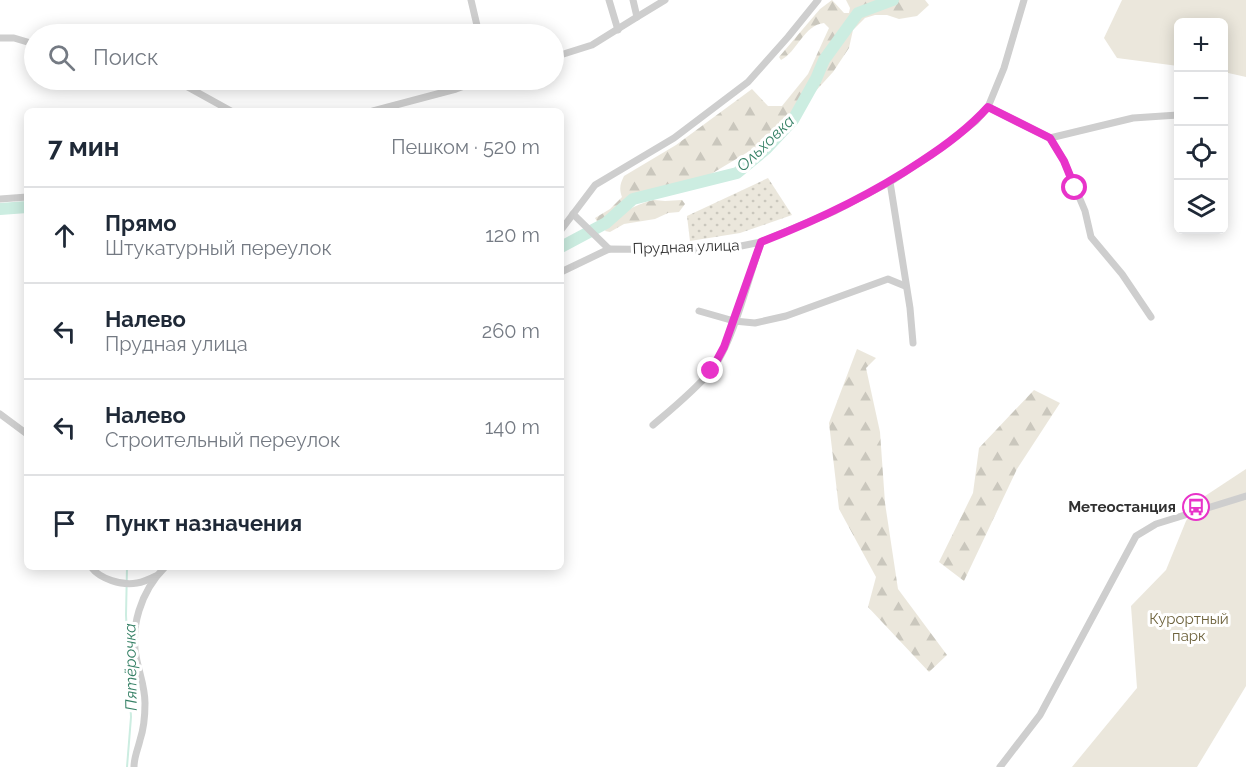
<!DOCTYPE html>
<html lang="ru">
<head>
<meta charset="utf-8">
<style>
	:root { --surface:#fff; --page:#f2f2f3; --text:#1f2937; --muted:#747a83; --line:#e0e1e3 }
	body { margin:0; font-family:Raleway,sans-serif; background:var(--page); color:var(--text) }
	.controls { position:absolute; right:18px; top:18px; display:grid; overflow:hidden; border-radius:9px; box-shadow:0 3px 15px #0003 }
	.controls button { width:54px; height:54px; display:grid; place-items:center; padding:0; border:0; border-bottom:2px solid var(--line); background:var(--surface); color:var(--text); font:30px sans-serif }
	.stop { position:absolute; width:18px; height:18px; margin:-14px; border:4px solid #e833c9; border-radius:50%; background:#fff }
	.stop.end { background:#e833c9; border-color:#fff; box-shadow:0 2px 6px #0008 }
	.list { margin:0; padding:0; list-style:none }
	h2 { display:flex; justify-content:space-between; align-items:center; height:78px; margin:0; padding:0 24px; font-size:26px }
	h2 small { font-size:20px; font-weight:400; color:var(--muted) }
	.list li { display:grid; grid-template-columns:39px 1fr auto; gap:18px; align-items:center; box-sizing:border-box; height:96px; padding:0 24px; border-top:2px solid var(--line) }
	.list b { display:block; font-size:22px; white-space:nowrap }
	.list p { margin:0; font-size:20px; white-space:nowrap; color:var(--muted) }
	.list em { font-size:20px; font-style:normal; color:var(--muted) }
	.icon { flex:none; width:33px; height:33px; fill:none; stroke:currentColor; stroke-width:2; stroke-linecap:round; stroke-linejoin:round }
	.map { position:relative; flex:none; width:1246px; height:767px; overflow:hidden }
	.search { position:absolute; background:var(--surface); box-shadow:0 3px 15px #0003; left:24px; top:24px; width:540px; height:66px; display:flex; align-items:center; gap:15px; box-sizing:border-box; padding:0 21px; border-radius:33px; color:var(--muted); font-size:22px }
	.panel { position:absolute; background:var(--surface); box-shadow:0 3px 15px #0003; left:24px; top:108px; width:540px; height:462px; border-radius:9px }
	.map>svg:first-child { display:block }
</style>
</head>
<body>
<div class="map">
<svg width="1246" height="767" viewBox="0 0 1246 767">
	<defs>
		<pattern id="grass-dots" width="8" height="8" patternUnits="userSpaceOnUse" patternTransform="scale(1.5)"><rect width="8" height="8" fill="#ebe7dc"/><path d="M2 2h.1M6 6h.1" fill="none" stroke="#cac7bd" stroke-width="1.8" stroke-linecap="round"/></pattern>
		<pattern id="forest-firs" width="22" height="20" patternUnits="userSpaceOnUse" patternTransform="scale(1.5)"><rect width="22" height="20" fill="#ebe7dc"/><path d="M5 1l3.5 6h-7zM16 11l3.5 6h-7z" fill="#cac7bd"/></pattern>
	</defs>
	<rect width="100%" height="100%" fill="#fff"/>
	<!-- grass -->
	<polygon fill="url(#grass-dots)" points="768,178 792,215 740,233 690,241 687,216"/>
	<!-- forest -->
	<g fill="url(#forest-firs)">
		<path d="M 832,0 L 844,13 L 849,13 L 850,8 L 846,0 L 925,0 L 929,5 L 917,16 L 899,19 L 887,15 L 875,15 L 865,18 L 853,30 L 849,48 L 833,72 L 813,94 L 803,97 L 789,119 L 763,148 L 753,149 L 706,177 L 636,194 L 598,223 L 595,218 L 610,209 L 622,197 C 619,189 620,184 624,176 L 676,145 L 752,89 L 768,106 L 782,106 L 808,74 L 829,28 L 824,23 C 804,25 797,52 781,60 L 779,57 L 820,9 Z"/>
		<path d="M 654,200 L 665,201 L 682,200 L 685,204 L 679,212 L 668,213 L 655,219 L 624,224 L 610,232 L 605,231 C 615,215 636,204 654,200 Z"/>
		<polygon points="857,349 876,358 866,368 880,432 885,503 898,589 947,655 929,672 868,607 876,577 839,509 829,423"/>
		<polygon points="1034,390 1060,403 1017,469 964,581 939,562 973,493 979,448"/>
	</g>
	<!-- park -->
	<g fill="#ebe7dc">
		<polygon points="1122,0 1246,0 1246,77 1224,72 1224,22 1178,22 1178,66 1117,58 1104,38"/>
		<polygon points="1246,469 1246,686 1197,767 1072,767 1137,688 1131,606 1166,570 1186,521 1202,498"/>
	</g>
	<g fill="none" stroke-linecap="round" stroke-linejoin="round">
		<!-- stream -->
		<polyline stroke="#ccede1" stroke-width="2" points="127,567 126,615 131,717 127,767"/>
		<!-- river -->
		<g stroke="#ccede1" stroke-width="12">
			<polyline points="0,209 27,207"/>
			<polyline points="561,247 606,223 633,199 737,173 766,149 793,120 816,79 824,60 858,13 893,0"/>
		</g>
		<!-- minor -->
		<g stroke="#cecece" stroke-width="7">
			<polyline points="471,0 479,34"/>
			<polyline points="609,0 618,30"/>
			<polyline points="637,17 665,0"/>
			<polyline points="0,38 14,38 34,44"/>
			<polyline points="554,57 592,45 637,17 633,0"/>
			<polyline points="175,80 231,111"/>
			<polyline points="988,107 1050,138 1133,118 1178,115"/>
			<polyline points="373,111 456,89 481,80"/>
			<polyline points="1050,138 1064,161 1085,211 1091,237 1122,274 1151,317"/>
			<polyline points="890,182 910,308 913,343"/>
			<polyline points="0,199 27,197"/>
			<polyline points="573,214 609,249"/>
			<polyline points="561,230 595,185 674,138 748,82 788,37 818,0"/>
			<polyline points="561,272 609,249 702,250 741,246 761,242 835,211 890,182 944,146 976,121 988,107 1004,68 1024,0"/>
			<polyline points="699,311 734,321 755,323 786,316 888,279 905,286"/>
			<polyline points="0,414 27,434"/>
			<path d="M 653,425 C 673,408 694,391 711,371 C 733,344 749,276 761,242"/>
			<path d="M 91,567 C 100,579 122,586 137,583 C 144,582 150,579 156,576"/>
			<path d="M 134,767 C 134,757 138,749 140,740 C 144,728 145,715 145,703 C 145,688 140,675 137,661 C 129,628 141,591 165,567"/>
			<polyline points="1000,767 1040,715 1136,536 1156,524 1246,496"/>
		</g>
	</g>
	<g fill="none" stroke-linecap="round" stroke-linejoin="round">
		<!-- route -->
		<path stroke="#e833c9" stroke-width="8" d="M 711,371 L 724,347 L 761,242 C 818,220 869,196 920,162 C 945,146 968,129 988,107 L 1050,138 L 1064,161 L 1075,188"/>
	</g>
	<!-- icons -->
	<defs>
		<symbol id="bus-ring" viewBox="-11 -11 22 22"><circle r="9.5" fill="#fff" stroke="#e833c9" stroke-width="1.5"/><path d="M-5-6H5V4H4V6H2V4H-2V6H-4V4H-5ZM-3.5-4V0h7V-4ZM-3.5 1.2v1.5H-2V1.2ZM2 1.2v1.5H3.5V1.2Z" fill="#e833c9"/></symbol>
	</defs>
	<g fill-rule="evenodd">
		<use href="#bus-ring" x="1181" y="492" width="30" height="30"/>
	</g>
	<g text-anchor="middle" stroke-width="6" stroke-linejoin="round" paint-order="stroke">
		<!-- street labels -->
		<g font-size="15" fill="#313131" stroke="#fff">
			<text transform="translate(686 247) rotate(-2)" y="5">Прудная улица</text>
		</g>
		<!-- poi labels -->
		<g font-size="15" font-weight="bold" fill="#313131" stroke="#fff" text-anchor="end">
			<text x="1176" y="512">Метеостанция</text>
		</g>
		<!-- park labels -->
		<g font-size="15" fill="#6e633d" stroke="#fff">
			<text x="1189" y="624">Курортный<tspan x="1189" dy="17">парк</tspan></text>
		</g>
		<!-- water labels -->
		<g font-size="16" font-style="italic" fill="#368166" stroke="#fff">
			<text transform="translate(765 143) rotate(-44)" y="6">Ольховка</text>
			<text transform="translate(130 667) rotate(-91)" y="6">Пятёрочка</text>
		</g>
	</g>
</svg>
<div class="controls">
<button>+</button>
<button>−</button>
<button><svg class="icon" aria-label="locate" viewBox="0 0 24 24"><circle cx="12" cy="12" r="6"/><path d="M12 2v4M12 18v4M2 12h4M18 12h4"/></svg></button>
<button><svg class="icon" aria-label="layers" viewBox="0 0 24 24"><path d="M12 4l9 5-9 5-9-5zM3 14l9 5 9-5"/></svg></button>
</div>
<div class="stop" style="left:1075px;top:188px"></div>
<div class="stop end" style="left:711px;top:371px"></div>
<div class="search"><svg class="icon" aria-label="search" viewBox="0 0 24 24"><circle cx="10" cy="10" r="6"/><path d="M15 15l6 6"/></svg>Поиск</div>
<section class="panel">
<h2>7 мин<small>Пешком · 520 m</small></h2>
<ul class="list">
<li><svg class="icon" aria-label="ahead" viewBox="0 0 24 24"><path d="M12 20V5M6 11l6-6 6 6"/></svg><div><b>Прямо</b><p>Штукатурный переулок</p></div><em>120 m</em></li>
<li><svg class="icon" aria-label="left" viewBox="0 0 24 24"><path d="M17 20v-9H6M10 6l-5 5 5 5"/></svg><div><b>Налево</b><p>Прудная улица</p></div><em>260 m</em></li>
<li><svg class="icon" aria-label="left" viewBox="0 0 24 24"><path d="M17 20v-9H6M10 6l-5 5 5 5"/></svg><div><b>Налево</b><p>Строительный переулок</p></div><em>140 m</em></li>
<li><svg class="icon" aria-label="arrive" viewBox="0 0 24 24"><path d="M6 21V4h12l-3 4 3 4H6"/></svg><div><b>Пункт назначения</b></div></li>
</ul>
</section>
</div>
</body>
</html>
